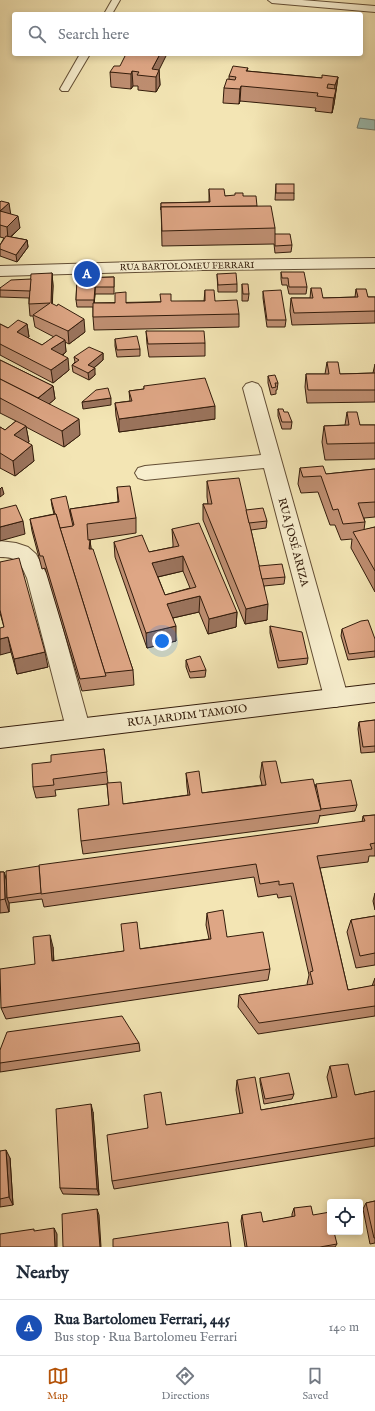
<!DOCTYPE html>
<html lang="en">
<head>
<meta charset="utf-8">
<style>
	:root { --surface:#fff; --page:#f2f2f3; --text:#1f2937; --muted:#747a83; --line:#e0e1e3; --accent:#b45309 }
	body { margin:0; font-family:"IM FELL English",serif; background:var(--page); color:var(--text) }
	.controls { position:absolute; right:12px; bottom:12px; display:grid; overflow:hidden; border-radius:4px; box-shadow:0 2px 6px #0003 }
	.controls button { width:36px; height:36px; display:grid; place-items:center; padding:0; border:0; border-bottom:1px solid var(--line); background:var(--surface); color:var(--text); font:20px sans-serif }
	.you { position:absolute; left:162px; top:641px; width:14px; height:14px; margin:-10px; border:3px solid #fff; border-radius:50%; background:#1a73e8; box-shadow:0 0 0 6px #1a73e833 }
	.badge { display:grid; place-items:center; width:26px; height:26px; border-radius:50%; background:var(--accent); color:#fff; font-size:13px; font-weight:700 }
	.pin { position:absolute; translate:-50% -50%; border:2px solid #fff; box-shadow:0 1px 4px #0006 }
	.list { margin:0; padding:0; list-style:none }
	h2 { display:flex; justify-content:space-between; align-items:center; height:52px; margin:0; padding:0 16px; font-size:17px }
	h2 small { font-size:13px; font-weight:400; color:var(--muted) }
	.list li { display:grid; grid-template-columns:26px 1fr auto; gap:12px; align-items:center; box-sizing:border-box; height:56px; padding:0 16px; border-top:1px solid var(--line) }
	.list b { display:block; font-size:15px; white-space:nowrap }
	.list p { margin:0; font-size:13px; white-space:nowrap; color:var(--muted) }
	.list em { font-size:13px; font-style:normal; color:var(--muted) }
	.icon { flex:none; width:22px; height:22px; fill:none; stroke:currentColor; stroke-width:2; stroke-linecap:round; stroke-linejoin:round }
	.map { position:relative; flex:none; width:375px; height:1247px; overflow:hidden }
	.search { position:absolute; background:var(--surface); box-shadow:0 2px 6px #0003; left:12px; right:12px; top:12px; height:44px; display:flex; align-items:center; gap:10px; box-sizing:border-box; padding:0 14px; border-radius:4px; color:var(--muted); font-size:15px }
	.sheet { height:108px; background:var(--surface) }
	nav { display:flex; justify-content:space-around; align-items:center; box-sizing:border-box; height:56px; border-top:1px solid var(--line); background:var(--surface); font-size:11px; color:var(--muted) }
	nav a { display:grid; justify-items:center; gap:2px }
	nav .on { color:var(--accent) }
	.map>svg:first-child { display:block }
</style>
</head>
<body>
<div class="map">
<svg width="375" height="1247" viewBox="0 0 375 1247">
	<rect width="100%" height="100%" fill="#f3e5b4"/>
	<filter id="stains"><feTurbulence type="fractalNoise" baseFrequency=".005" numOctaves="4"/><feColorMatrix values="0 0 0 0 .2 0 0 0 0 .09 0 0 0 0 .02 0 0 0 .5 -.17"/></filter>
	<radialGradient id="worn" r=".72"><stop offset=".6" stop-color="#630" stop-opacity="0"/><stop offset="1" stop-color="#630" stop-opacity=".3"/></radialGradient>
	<!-- water -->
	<polygon fill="#9cbeb2" stroke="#727d6f" points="360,118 375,120 375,130 357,128"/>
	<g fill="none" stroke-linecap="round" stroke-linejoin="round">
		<defs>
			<g id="lane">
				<polygon points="112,0 120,0 112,14 104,14"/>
				<polygon points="268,0 302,0 375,6 375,12 272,3"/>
				<polygon points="80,54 90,54 68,91 62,91 60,89"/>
			</g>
			<g id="street">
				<polygon points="375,258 375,268 203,270 0,276 0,266 203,260"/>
				<polygon points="252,382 258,384 261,388 348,697 344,704 336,707 328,704 324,697 264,468 145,480 138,478 135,473 138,468 145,466 261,455 243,388 246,384"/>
				<path d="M 0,541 L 16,543 L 28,547 L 36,554 L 45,571 L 49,578 L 90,728 L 86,735 L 78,738 L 70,735 L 66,728 L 27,578 C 20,562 18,557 0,557 Z"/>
			</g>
			<polygon id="secondary" points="375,684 375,702 0,748 0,728"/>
		</defs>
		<!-- lane casing -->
		<use href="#lane" stroke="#634e35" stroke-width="2"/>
		<!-- street casing -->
		<use href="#street" stroke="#634e35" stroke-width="2"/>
		<!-- secondary casing -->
		<use href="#secondary" stroke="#331c0b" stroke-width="2"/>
		<!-- lane -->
		<use href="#lane" fill="#f7eece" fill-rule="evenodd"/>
		<!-- street -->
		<use href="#street" fill="#f7eece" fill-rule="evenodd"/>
		<!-- secondary -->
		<use href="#secondary" fill="#f7eece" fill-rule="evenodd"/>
	</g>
	<!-- wall -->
	<g fill="#bf8f72" stroke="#331c0b" fill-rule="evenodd">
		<polygon points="291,54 305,54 305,55"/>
		<polygon points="248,68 247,71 322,78 338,77 334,104 332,113 315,111 316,108 240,101 239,104 223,103 224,88 229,79 229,76"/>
		<polygon points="159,70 160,85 156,92 138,90 138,86 133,86 131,89 111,87 110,72"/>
		<polygon points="276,184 294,193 294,200 275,200"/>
		<polygon points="209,189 225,196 243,196 257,206 275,228 275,234 292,245 291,252 275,253 274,244 162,246 161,203 209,202"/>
		<polygon points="0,202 10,214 20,228 11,237 27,240 28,247 17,262 0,256 0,245 4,238 0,237"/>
		<polygon points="281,272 307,287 306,294 289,294 287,285 282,285 281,279"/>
		<polygon points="52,273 53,286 52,304 85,332 69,344 65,342 66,352 63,355 69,370 53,383 0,355 0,324 8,328 27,324 29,337 28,338 42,345 54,337 35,327 33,316 30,316 29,304 29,298 0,297 0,288"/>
		<polygon points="217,274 237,284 237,292 218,292"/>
		<polygon points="114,277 114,294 95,294 94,303 204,301 205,290 215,301 239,314 239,327 94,330 93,317 93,307 77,307 76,300 77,278"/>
		<polygon points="242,284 249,294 248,301 242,301"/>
		<polygon points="311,288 323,298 355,297 356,289 368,297 375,297 375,323 292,325 290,311 291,298 310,298"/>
		<polygon points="263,291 286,320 285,327 267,327 263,298"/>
		<polygon points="146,331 205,343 205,356 149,357 147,344"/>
		<polygon points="115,339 140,349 140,356 117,357 115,346"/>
		<polygon points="103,353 103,360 94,368 95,375 89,380 73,372 72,365 75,362 74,357"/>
		<polygon points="0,360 53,386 55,399 49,404 80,435 64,447 26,427 29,442 28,443 34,461 15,476 0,468 0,427 5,430 16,421 0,413"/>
		<polygon points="327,362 340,374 373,373 375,364 375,402 307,403 305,387 306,374 325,374"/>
		<polygon points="268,376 278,383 277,390 276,390 276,394 271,395 268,383"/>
		<polygon points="144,386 215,419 119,432 116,416 115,403 130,401 129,391 144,389"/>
		<polygon points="278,409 284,412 292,422 291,429 282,429 278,416"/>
		<polygon points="347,412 360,425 375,425 375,459 325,460 322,442 324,426 345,425"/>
		<polygon points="300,468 326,474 375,469 375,517 364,518 365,522 364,530 375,527 375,592 351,548 352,539 341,540 335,525 330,525 318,492 301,493 298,484"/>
		<polygon points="207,481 246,510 267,521 266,528 251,530 259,566 285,577 284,584 264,586 267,620 245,624 203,520 203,504 208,504 207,497"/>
		<polygon points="117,487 136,518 136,533 89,540 90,540 91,549 133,670 134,685 82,691 45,568 42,569 32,531 30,519 54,514 52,506 51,499 71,519 70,509 118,502"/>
		<path d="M 172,529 L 237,612 L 236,627 L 208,634 L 199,612 L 173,618 L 176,641 L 147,648 L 115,557 L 114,542 L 149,552 L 173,547 L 173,544 ZM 183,571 L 190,588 L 165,595 L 158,577 Z"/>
		<polygon points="0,562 48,667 17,674 11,652 0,613"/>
		<polygon points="270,626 308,658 307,664 278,668 270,633"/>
		<polygon points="342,629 375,639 375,657 348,660 341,636"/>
		<polygon points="186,660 206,670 205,677 190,678 186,667"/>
		<polygon points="375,720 375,752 361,753 358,729 359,722"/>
		<polygon points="104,749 108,783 123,804 188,795 187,787 186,773 202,793 262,785 260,777 262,762 281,783 315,788 316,784 357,805 355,811 320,816 320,815 318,823 83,854 81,841 109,805 107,784 55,790 56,796 36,798 33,787 51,762"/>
		<polygon points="375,815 375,856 369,856 368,862 320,868 348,990 372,986 375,978 375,1016 258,1034 238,1007 239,995 308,985 307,984 309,975 291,896 278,898 277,894 258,897 254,877 44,907 42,899 9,903 9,912 0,913 0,872 4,872 6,879 362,822 363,816"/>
		<polygon points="375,893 375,910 373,901"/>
		<polygon points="207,913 227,937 270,969 268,980 6,1019 1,1008 35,964 53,947 54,961 209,939 206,925"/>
		<polygon points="375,916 375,965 356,968 347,932 351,920"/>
		<polygon points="139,1043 140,1051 0,1072 0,1050"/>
		<polygon points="330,1066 355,1095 375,1091 375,1146 114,1189 112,1181 147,1128 240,1114 236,1090 237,1080 261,1110 332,1098 327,1077"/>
		<polygon points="260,1078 294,1094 292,1099 264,1104 260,1082"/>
		<polygon points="93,1112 99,1195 63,1194 60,1188"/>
		<polygon points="0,1151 10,1158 13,1205 0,1207"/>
		<polygon points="375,1201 375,1243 370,1244 363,1209 366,1203"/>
		<polygon points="294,1208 313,1215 337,1244 335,1247 245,1247 241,1221 242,1215 263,1222 292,1217 292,1214"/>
	</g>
	<!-- shaded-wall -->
	<g fill="#9b745d" stroke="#331c0b">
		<polygon points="160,54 167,54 159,70 160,85 156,92 156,77 152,69"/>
		<polygon points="132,71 133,86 131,89 131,74"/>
		<polygon points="338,77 334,104 332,113 335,85"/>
		<polygon points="241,86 240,101 239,104 240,89"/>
		<polygon points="9,203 11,216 0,211"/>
		<polygon points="18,216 20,228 8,239 7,227"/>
		<polygon points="27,240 28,247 17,262 16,255"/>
		<polygon points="52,273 53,286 52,315 51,303"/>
		<polygon points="95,287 95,294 94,307 94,300"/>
		<polygon points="84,319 85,332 69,344 68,331"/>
		<polygon points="27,324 29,337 18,345 17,332"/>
		<polygon points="65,340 66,352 53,362 51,349"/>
		<polygon points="103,353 103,360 89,372 88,365"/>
		<polygon points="68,358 69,370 53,383 51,370"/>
		<polygon points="95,368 95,375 89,380 88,373"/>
		<polygon points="53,386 55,399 38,413 36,400"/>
		<polygon points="111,398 111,405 83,409 82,402"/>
		<polygon points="215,406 215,419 119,432 119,419"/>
		<polygon points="79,419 80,435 64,447 62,431"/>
		<polygon points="26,426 29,442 17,451 14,435"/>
		<polygon points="32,445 34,461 15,476 13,461"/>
		<polygon points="2,487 4,494 0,497 0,489"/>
		<polygon points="23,521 25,534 0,541 0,527"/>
		<polygon points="90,540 92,556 89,549"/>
		<polygon points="183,556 183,571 153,578 152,563"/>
		<polygon points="200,596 199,612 168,619 167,604"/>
		<polygon points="268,604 267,620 245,624 246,609"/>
		<polygon points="237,612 236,627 208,634 209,619"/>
		<polygon points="176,626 176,641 147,648 146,633"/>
		<polygon points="8,637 11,652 0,655 0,639"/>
		<polygon points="45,652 48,667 17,674 14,659"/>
		<polygon points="4,872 8,885 7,898 9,903 9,912 5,899"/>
		<polygon points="50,935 53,947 54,973 52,961"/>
		<polygon points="91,1104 93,1112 99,1195 97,1189"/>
		<polygon points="6,1150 10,1158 13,1205 9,1197"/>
		<polygon points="97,1209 99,1215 101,1247 100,1247"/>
		<polygon points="54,1228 57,1234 57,1247 55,1247"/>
	</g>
	<!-- building -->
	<g fill="#dea685" stroke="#331c0b" fill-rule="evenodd">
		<polygon points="126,54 160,54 152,69 159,70 156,77 137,75 139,72 132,71 131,74 110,72 114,66 120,66"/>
		<polygon points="233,66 248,68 246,71 322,78 322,75 338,77 335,85 328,84 327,88 336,89 334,98 317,96 318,93 241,86 240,89 224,88 227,79 235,80 236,77 229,76"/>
		<rect x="276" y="184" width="18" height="9"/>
		<polygon points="209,189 224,189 225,196 235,195 235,193 243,193 243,196 256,196 257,206 161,207 161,210 161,203 210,202"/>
		<polygon points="1,201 9,203 0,211 18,216 7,227 0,225 0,202"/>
		<polygon points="271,206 275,228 162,231 161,207"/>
		<polygon points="275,234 290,234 292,245 275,246"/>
		<polygon points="6,236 27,240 16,255 0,249 0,245"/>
		<polygon points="281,272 304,272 307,287 289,287 288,278 282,278"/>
		<polygon points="52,273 51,303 57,306 58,304 84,319 68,331 33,315 50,303 29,304 31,274"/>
		<polygon points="236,273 237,284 218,285 217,274"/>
		<polygon points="114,277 114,287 95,287 94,300 76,300 77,278"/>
		<polygon points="31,279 30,291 0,290 0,288 11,280"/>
		<polygon points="242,284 248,284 249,294 243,294"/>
		<polygon points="311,288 321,288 323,298 358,297 356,289 366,289 368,297 375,297 375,311 294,313 291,298 313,298"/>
		<polygon points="205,290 214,290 215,301 237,300 239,314 93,317 93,303 115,303 115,293 126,292 126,303 161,302 160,294 171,294 171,301 205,301"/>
		<polygon points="281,290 286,320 267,320 263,291"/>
		<polygon points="18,320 27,324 17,332 42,345 56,335 65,340 51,349 68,358 51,370 0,344 0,324 8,328"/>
		<polygon points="146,331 204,331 205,343 148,344"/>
		<polygon points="137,336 140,349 117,350 115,339"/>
		<polygon points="89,347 103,353 88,365 95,368 88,373 72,365 79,360 74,357"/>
		<polygon points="0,360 53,386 38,398 0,379"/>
		<polygon points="327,362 338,362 340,374 375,373 375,390 308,390 306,374 329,374"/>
		<polygon points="275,375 278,383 275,383 276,387 272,388 268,376"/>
		<polygon points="205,378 215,406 119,419 115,403 132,401 129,391 144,389 144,386"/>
		<polygon points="0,379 79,419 62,431 0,398"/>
		<polygon points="108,388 111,398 82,402 96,390"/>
		<polygon points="278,409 283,409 284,412 288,412 292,422 282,422"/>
		<polygon points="347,412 357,412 360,425 375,425 375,443 327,444 324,426 349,425"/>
		<polygon points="16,421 26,426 14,435 32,445 13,461 0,453 0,427 5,430"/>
		<polygon points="323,466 326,474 375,469 375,502 358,503 365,522 343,524 338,509 333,510 321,476 303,477 300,468"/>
		<polygon points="239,478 268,604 246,609 203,504 212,504 207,481"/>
		<polygon points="130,486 136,518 87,524 88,540 90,540 89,549 93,549 133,670 105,673 60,528 74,525 70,509 119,502 117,487"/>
		<polygon points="66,496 73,526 60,528 56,514 55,514 51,499"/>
		<polygon points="16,505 23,521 0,527 0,509"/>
		<polygon points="263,508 267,521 249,523 246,510"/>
		<polygon points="56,514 60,528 106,676 80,679 43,556 40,556 30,519"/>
		<path d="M 199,523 L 237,612 L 209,619 L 200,596 L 167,604 L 176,626 L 146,633 L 114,542 L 142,535 L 149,552 L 179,546 L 172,529 ZM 183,556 L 196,587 L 165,595 L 152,563 Z"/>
		<polygon points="375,527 375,571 353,532"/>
		<polygon points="19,558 45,652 14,659 8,637 0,639 0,628 4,627 0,610 0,562"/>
		<polygon points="282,564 285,577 262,579 259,566"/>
		<polygon points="368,620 375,639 375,651 349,654 342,629 361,621"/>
		<polygon points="270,626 302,632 308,658 279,661"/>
		<polygon points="200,656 206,670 190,672 186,660"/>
		<polygon points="375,720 375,746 363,747 359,722"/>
		<polygon points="104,749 107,772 53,779 54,785 33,787 32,764 51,762 51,755"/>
		<polygon points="276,761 281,783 313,779 321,810 81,841 78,809 109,805 107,783 121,782 123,804 190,795 186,773 199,771 202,793 266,785 262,762"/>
		<polygon points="351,780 357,805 321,809 316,784"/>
		<polygon points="375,815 375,843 370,844 372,849 317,856 348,990 375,985 375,1006 259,1023 239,995 313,984 310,972 313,971 293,883 279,885 279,881 260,884 256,864 41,894 39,865 365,821 363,816"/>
		<polygon points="39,866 41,893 7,898 6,871"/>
		<polygon points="0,872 4,872 5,899 0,900"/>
		<polygon points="223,910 227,937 263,932 270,969 1,1008 0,969 35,964 33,937 50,935 52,961 124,951 121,924 137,922 140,949 211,939 207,913"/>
		<polygon points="375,916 375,953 360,956 351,920"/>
		<polygon points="122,1016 139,1043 0,1063 0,1050 7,1032"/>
		<polygon points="348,1064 355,1095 375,1091 375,1138 112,1181 107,1135 148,1128 144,1095 161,1092 166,1125 243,1113 237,1080 255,1077 261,1110 337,1097 330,1066"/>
		<polygon points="289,1073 294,1094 265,1099 260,1078"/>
		<polygon points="91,1104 97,1189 60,1188 56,1109"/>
		<polygon points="6,1150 9,1197 0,1199 0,1151"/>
		<polygon points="375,1201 375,1238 374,1238 366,1203"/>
		<polygon points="311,1206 313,1215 330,1212 330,1232 334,1232 337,1244 320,1247 247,1247 242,1215 261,1212 263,1222 295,1216 294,1208"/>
		<polygon points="97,1209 100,1247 63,1247 62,1214"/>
		<polygon points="228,1222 231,1247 113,1247 113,1239"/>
		<polygon points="54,1228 55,1247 0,1247 0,1234 34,1229 34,1231"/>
	</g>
	<g text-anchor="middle" stroke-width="3" stroke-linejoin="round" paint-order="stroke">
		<!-- far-street labels -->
		<g font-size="9" fill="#331c0b" stroke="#f7eece">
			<text transform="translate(187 266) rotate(-1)" y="3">RUA BARTOLOMEU FERRARI</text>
		</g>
		<!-- street labels -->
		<g font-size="11" fill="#331c0b" stroke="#f7eece">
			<text transform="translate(294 542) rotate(75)" y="4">RUA JOSÉ ARIZA</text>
			<text transform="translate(187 715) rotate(-7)" y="4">RUA JARDIM TAMOIO</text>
		</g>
	</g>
	<rect width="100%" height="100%" filter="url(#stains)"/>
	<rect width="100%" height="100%" fill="url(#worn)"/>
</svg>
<div class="controls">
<button><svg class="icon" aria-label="locate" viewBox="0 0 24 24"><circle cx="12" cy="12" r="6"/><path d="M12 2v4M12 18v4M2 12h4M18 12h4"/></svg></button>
</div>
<div class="you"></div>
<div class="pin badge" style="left:87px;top:274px;background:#1a4fb4">A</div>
<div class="search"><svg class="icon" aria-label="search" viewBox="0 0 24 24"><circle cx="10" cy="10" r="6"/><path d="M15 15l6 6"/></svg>Search here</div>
</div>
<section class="sheet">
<h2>Nearby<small></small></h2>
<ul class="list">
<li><span class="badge" style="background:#1a4fb4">A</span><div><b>Rua Bartolomeu Ferrari, 445</b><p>Bus stop · Rua Bartolomeu Ferrari</p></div><em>140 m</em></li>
</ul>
</section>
<nav>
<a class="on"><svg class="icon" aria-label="map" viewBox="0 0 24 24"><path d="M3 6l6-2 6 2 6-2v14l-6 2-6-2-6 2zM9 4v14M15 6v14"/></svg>Map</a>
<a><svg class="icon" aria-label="directions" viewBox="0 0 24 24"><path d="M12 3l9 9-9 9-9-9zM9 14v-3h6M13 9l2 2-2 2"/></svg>Directions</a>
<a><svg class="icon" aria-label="saved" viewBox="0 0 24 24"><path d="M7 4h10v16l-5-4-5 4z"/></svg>Saved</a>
</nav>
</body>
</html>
